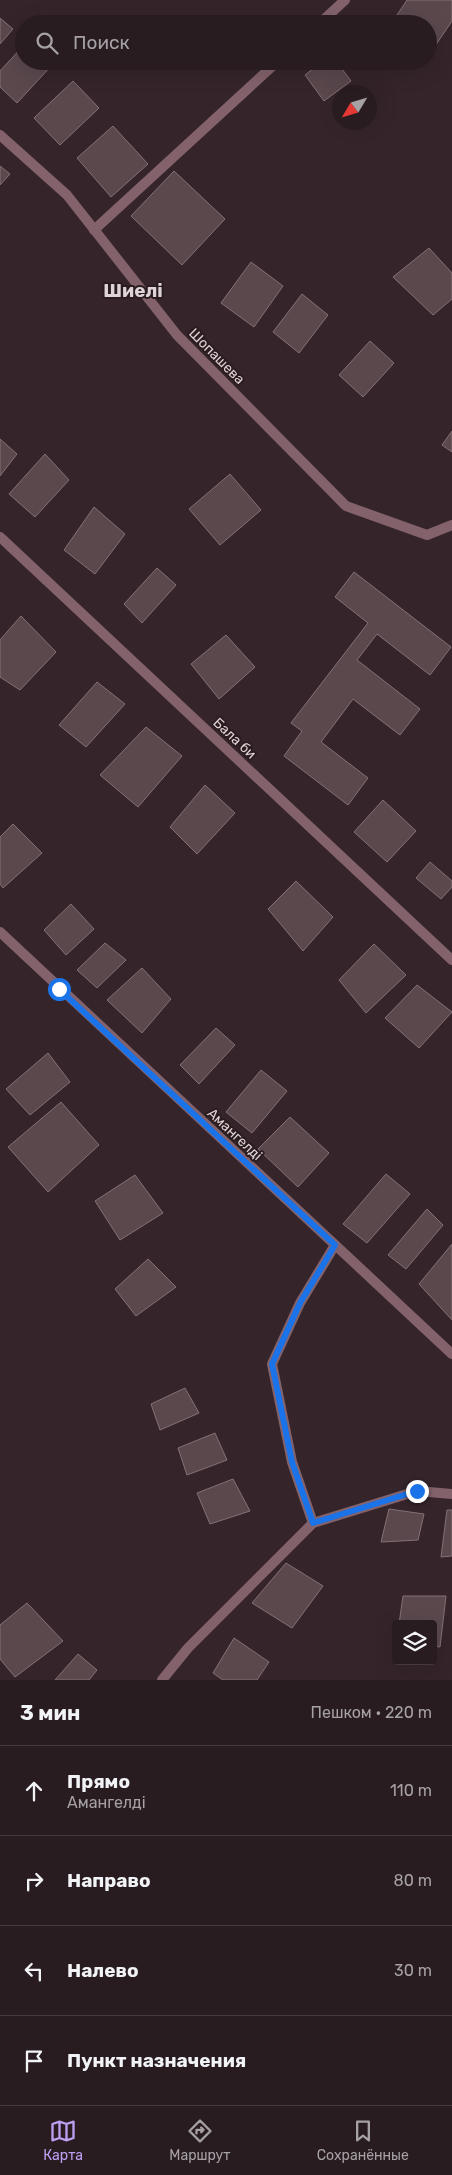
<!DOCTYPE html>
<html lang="ru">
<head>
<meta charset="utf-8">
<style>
	:root { --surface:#281c20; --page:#34292d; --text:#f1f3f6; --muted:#a5a1a5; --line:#443a3e; --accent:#bca0f2 }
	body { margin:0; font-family:Rubik,sans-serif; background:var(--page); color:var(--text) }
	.controls { position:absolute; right:15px; bottom:15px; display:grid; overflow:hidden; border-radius:5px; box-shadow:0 5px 20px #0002 }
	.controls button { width:45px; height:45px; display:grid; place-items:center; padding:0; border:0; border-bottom:1px solid var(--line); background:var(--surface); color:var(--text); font:25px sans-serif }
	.compass { position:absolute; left:332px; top:85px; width:45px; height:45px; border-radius:50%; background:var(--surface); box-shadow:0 5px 20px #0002; rotate:232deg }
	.stop { position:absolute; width:15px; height:15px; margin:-11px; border:4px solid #1a73e8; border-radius:50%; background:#fff }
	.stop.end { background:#1a73e8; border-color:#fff; box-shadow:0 1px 5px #0008 }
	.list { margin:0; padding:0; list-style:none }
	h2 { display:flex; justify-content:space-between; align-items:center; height:65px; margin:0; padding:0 20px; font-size:21px }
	h2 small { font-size:16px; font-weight:400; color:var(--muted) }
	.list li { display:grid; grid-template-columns:32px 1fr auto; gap:15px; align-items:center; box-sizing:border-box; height:90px; padding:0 20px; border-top:1px solid var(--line) }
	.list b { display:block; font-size:19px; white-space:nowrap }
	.list p { margin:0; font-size:16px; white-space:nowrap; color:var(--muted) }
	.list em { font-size:16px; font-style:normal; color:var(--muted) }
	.icon { flex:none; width:28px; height:28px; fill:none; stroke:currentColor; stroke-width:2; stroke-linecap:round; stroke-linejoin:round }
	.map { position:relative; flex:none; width:452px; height:1680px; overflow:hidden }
	.search { position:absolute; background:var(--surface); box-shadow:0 5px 20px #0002; left:15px; right:15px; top:15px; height:55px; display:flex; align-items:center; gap:12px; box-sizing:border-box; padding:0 18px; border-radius:28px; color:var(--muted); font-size:19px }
	.sheet { height:425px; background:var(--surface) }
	nav { display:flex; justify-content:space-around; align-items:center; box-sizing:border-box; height:70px; border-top:1px solid var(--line); background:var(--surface); font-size:14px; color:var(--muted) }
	nav a { display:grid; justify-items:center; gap:2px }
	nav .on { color:var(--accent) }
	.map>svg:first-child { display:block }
</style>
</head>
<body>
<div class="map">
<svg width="452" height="1680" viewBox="0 0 452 1680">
	<rect width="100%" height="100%" fill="#35252a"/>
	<!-- building -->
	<g fill="#5a484d" stroke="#847177">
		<polygon points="407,0 452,0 452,21 431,52 428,50 428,24 391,24"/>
		<polygon points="0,18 13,29 0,44"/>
		<polygon points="24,45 24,61 47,61 52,65 17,103 0,87 0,71"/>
		<polygon points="323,61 336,61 351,81 324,101 305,75"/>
		<polygon points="73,81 99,108 60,145 34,118"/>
		<polygon points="113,126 148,164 111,197 77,158"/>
		<polygon points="0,166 10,174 0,185"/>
		<polygon points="174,171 225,219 182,265 131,216"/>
		<polygon points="429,248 452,273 452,299 433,315 393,277"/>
		<polygon points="251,262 283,286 254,327 221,303"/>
		<polygon points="302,294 328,315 299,353 273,332"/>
		<polygon points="370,341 394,363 363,397 339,375"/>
		<polygon points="452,431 452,452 442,445"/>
		<polygon points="0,439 17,454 0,476"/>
		<polygon points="45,454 69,480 35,517 9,494"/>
		<polygon points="230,474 261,510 220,545 189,509"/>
		<polygon points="94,507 125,534 95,574 64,550"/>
		<polygon points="157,568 176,585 142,623 124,604"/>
		<polygon points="354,572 451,647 430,675 377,634 357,660 420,709 400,735 353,699 321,742 368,778 348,805 284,756 302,731 291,723 368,623 335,597"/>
		<polygon points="21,616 56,652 20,690 0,677 0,640"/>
		<polygon points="226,635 255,667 219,699 191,664"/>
		<polygon points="97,682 125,704 86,747 59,725"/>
		<polygon points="146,727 182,756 138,807 100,775"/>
		<polygon points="205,785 235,813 197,854 170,827"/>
		<polygon points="383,800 416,831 387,862 354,832"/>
		<polygon points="13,824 42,853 3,888 0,884 0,837"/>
		<polygon points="430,862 452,881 452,887 441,899 416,878"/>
		<polygon points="296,881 333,917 303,951 268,909"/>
		<polygon points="71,904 94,929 66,955 44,930"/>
		<polygon points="105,943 126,960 97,988 77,970"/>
		<polygon points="374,944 406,975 366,1013 339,980"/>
		<polygon points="142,968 171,999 142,1033 107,1000"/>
		<polygon points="417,985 452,1012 419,1048 385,1018"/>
		<polygon points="216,1028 235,1045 199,1084 180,1065"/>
		<polygon points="48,1053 70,1082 30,1115 6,1089"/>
		<polygon points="261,1070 287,1091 252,1133 226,1112"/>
		<polygon points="61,1102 99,1145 48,1192 8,1147"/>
		<polygon points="290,1117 329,1153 298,1187 258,1149"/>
		<polygon points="386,1174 410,1194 367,1243 343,1224"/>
		<polygon points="135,1175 163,1213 120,1240 95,1201"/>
		<polygon points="427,1209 443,1225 406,1269 388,1255"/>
		<polygon points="452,1244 452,1320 419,1284"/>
		<polygon points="148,1259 176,1287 136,1316 115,1289"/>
		<polygon points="185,1388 199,1413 160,1430 151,1404"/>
		<polygon points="215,1433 227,1460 187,1475 178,1448"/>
		<polygon points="233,1479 250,1511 210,1524 197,1493"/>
		<polygon points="389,1509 424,1514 418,1540 381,1542"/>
		<polygon points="447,1510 452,1510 452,1556 441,1557"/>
		<polygon points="286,1563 323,1586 292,1628 252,1603"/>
		<polygon points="403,1596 446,1596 440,1647 433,1646 433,1624 399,1624"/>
		<polygon points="27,1603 63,1641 15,1677 0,1659 0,1625"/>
		<polygon points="234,1638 269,1662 257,1680 223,1680 213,1673"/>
		<polygon points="78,1654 97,1670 89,1680 55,1680"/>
	</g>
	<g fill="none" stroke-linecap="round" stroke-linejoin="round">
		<!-- service -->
		<g stroke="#83626c" stroke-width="10">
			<polyline points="319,24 345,0"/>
			<polyline points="94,230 278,61"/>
			<polyline points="313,1523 292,1462 272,1364 300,1303 335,1245"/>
			<polyline points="162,1680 188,1648 313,1523 417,1491 452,1494"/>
		</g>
		<!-- minor -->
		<g stroke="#83626c" stroke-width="10">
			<polyline points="0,135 67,195 177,335 346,506 427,535 452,525"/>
			<polyline points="0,537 452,960"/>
			<polyline points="0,932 452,1354"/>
		</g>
	</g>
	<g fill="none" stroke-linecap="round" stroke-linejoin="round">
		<!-- route -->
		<polyline stroke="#1a73e8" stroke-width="6" points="59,989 335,1245 300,1303 272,1364 292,1462 313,1523 417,1491"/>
	</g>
	<g text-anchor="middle" stroke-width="4" stroke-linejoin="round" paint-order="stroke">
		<!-- street labels -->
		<g font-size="14" fill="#ded3d6" stroke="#2b1c20">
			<text transform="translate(217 356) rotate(45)" y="5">Шопашева</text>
			<text transform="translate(235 738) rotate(43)" y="5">Бала би</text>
			<text transform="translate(235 1134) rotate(43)" y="5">Амангелді</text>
		</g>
		<!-- district labels -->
		<g font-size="19" font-weight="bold" fill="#ded3d6" stroke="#2b1c20">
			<text x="133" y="297">Шиелі</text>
		</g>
	</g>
</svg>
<div class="controls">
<button><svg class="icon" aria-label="layers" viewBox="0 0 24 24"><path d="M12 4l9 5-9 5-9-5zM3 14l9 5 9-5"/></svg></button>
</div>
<svg class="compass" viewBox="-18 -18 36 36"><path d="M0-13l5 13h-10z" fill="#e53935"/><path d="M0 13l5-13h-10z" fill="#a5a1a5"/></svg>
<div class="stop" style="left:59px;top:989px"></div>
<div class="stop end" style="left:417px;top:1491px"></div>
<div class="search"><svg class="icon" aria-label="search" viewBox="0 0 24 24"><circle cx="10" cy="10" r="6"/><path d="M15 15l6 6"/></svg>Поиск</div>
</div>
<section class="sheet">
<h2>3 мин<small>Пешком · 220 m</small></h2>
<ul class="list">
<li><svg class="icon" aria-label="ahead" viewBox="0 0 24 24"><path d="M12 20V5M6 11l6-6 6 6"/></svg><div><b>Прямо</b><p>Амангелді</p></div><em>110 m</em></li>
<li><svg class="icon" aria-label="right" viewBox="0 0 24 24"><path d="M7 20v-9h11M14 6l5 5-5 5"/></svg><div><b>Направо</b></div><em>80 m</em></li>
<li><svg class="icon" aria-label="left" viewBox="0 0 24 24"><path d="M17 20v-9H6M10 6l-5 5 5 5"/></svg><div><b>Налево</b></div><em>30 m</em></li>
<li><svg class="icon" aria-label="arrive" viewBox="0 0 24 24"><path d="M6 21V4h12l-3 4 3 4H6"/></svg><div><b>Пункт назначения</b></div></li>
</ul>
</section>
<nav>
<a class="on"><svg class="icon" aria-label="map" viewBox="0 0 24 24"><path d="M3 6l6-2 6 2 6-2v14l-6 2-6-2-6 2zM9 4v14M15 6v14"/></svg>Карта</a>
<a><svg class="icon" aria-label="directions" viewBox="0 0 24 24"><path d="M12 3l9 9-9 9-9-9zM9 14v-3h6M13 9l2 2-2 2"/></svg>Маршрут</a>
<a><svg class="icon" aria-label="saved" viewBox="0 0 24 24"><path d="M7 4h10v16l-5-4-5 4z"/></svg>Сохранённые</a>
</nav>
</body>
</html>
